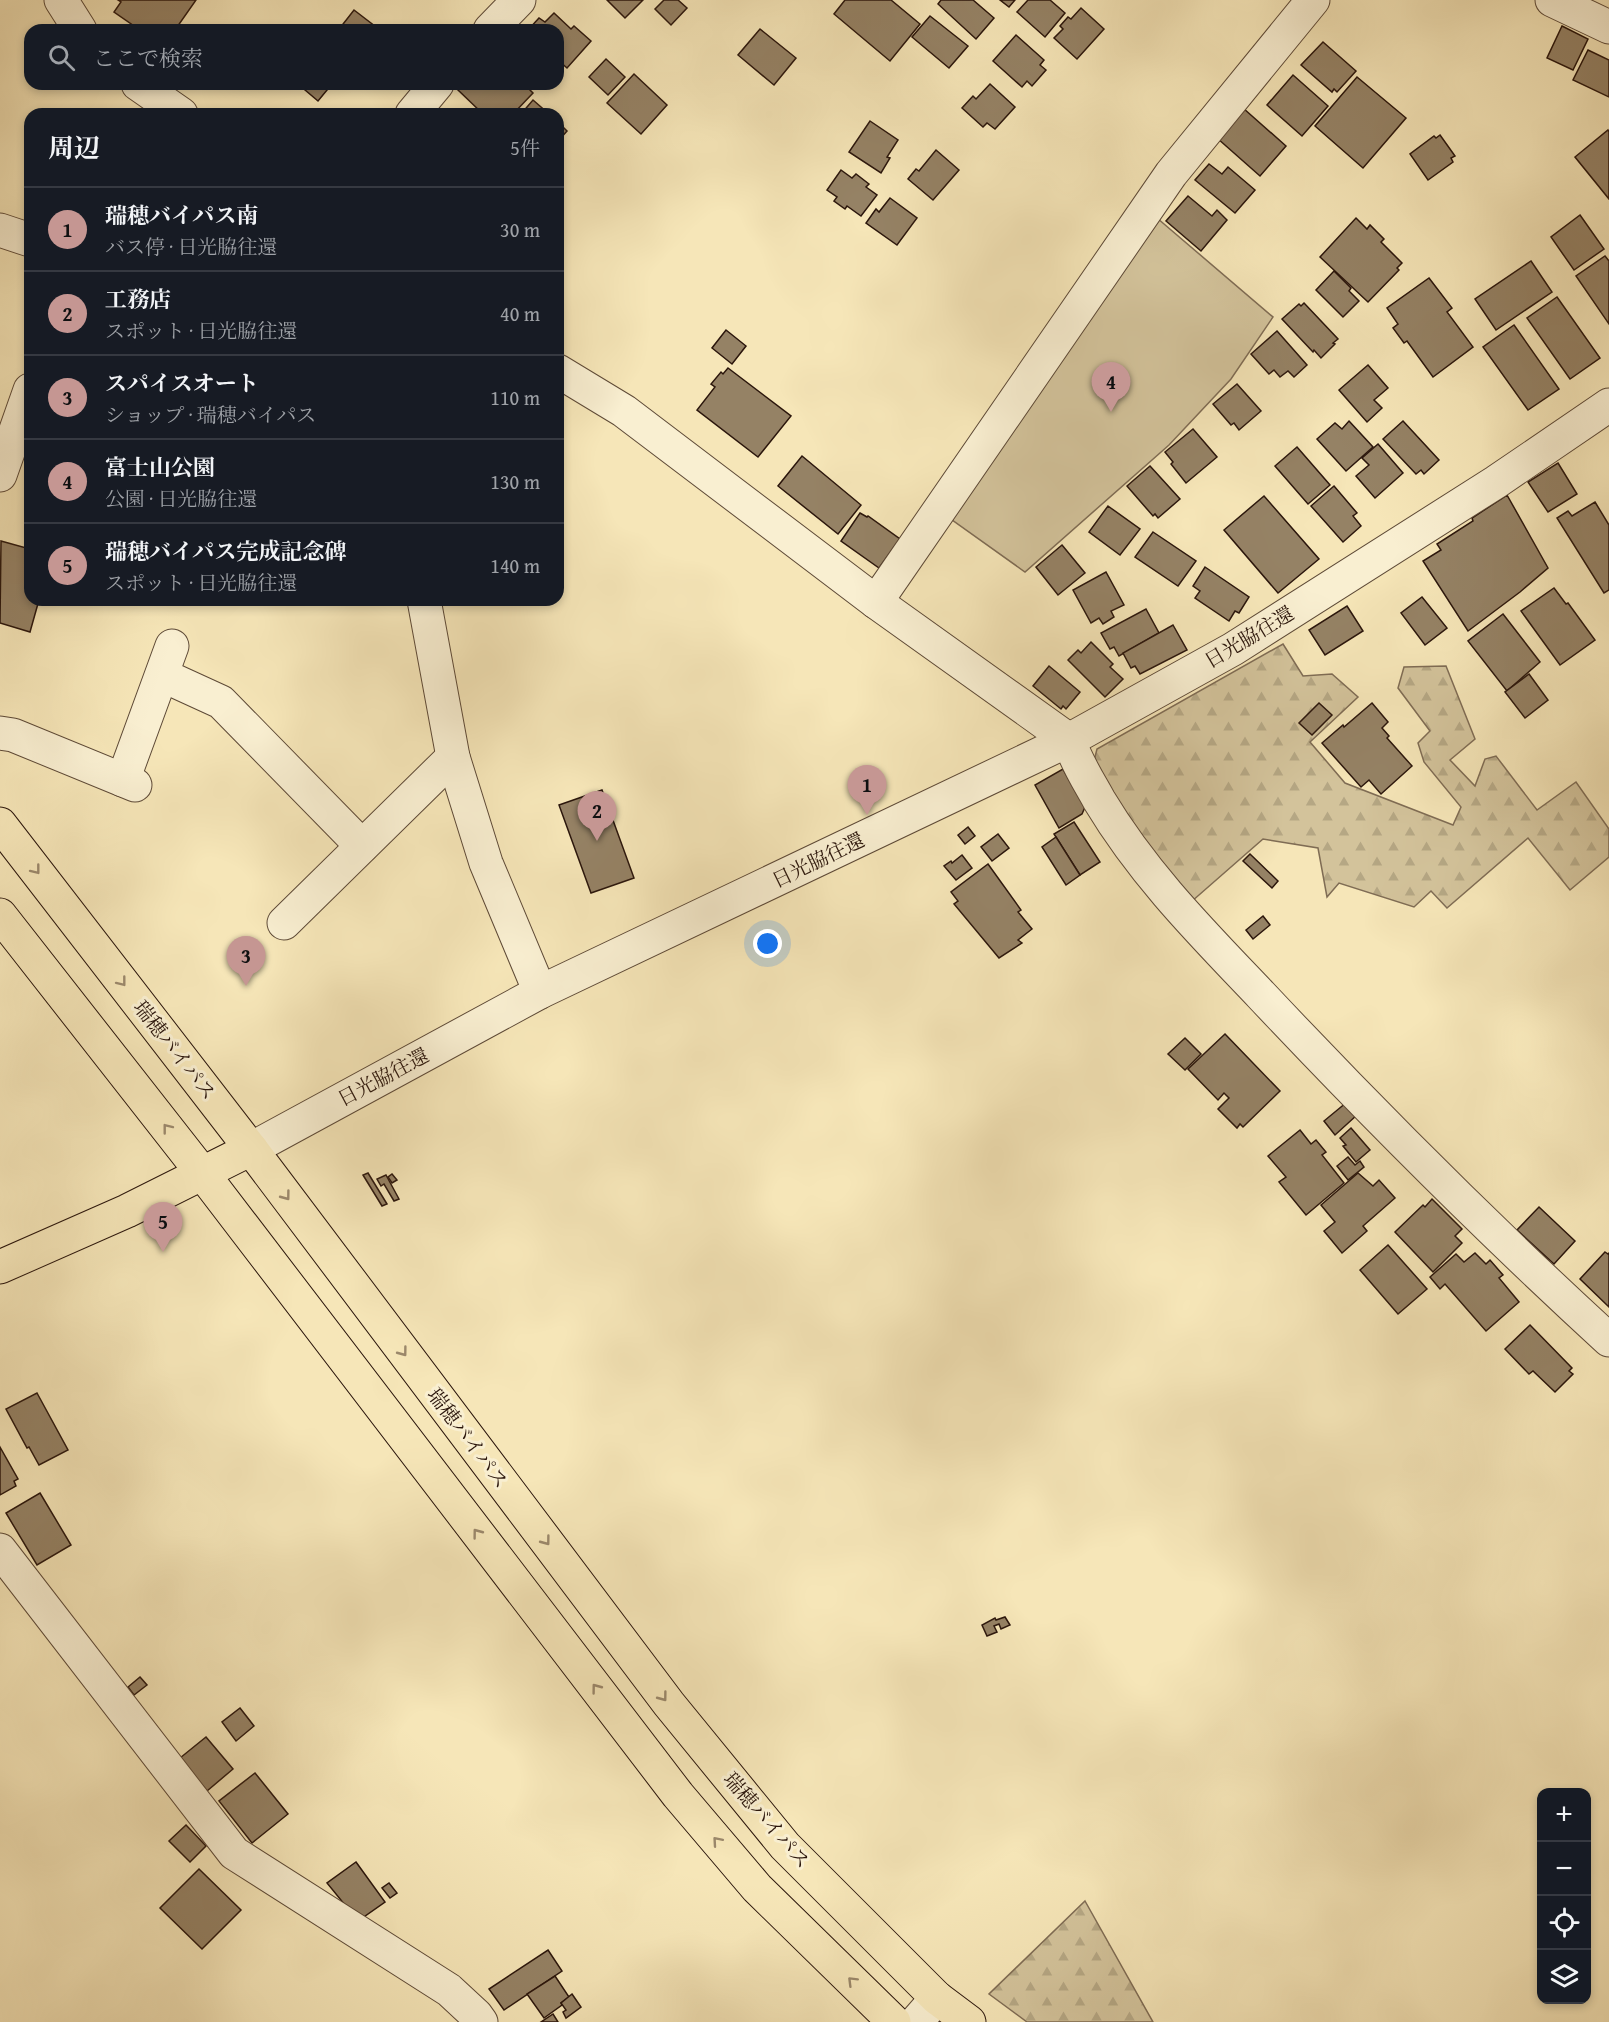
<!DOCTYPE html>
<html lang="ja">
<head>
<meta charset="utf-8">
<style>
	:root { --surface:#171b24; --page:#20242c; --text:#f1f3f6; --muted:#9ea1a6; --line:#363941; --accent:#c59692 }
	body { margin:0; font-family:"Gentium Book Plus","Noto Serif JP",serif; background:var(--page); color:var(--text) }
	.controls { position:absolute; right:18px; bottom:18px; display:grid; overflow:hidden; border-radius:12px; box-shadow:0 3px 9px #0003 }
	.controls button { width:54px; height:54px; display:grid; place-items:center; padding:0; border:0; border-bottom:2px solid var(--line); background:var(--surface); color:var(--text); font:30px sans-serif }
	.you { position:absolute; left:768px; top:944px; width:21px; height:21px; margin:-15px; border:4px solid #fff; border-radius:50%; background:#1a73e8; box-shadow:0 0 0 9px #1a73e833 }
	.badge { display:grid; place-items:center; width:39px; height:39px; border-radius:50%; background:var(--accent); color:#111; font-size:20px; font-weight:700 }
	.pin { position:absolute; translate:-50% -50px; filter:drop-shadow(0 2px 3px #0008) }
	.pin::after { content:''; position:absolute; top:32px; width:21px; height:18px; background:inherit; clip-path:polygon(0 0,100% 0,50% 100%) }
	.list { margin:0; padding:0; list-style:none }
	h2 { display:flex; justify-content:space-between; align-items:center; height:78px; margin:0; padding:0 24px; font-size:26px }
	h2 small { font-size:20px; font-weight:400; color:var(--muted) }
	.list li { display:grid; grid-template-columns:39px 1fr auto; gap:18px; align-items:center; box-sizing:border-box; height:84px; padding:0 24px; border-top:2px solid var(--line) }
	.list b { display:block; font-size:22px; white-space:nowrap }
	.list p { margin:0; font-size:20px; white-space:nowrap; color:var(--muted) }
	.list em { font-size:20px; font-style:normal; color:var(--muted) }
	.icon { flex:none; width:33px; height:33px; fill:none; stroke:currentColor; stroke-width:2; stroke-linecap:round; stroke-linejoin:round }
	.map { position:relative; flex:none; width:1609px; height:2022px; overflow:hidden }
	.search { position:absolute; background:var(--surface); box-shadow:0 3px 9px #0003; left:24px; top:24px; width:540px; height:66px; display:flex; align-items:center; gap:15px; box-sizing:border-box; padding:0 21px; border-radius:18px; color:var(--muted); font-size:22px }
	.panel { position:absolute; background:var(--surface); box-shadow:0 3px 9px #0003; left:24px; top:108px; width:540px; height:498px; border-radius:18px }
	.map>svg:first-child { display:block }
</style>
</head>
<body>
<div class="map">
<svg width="1609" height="2022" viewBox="0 0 1609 2022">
	<defs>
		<pattern id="forest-firs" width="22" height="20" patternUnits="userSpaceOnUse" patternTransform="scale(1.5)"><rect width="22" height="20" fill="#d3c39b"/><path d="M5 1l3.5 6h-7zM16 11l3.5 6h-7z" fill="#b5a784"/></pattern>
	</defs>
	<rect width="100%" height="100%" fill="#f6e6b8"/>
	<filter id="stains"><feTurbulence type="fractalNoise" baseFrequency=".00333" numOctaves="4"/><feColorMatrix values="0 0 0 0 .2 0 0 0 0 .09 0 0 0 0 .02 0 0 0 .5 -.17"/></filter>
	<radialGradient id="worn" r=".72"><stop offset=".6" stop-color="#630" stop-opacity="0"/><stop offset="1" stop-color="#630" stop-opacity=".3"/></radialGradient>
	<!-- green -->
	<polygon fill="#d3c39b" stroke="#7f6c54" stroke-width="1.5" points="1157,218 1273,317 1231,379 1169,445 1025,572 948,517"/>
	<!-- forest -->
	<g fill="url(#forest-firs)" stroke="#7f6c54" stroke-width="1.5">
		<polygon points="1283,644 1303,676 1332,674 1358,697 1310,742 1345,783 1453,825 1461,807 1424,762 1418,743 1430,731 1398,688 1404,667 1446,666 1475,739 1450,760 1475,786 1485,759 1496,756 1537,810 1576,782 1609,829 1609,857 1570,890 1528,838 1447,908 1431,891 1414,907 1339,883 1327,897 1318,848 1263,839 1191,902 1092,769 1097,749"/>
		<polygon points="1085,1901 1153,2022 1027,2022 989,1994"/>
	</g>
	<!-- building -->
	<g fill="#958265" stroke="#2b160c" stroke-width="1.5">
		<polygon points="118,0 196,0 175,30 140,30 114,12 121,2"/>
		<polygon points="607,0 643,0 625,18"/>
		<polygon points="664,0 678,0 687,8 671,25 655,9"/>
		<polygon points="845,0 891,0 920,24 890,61 834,14"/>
		<polygon points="941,0 973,0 994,18 976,39 938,4"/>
		<polygon points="1000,0 1015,0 1009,7"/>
		<polygon points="1028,0 1050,0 1065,13 1045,37 1017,12"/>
		<polygon points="1081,8 1104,29 1077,59 1054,38 1063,29 1060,26 1068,17 1071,19"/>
		<polygon points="354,10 380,30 342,30 340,28"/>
		<polygon points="554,13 571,29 574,26 591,41 567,68 558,60 558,30 528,30 539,18 545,22"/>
		<polygon points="930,16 968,46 949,68 912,37"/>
		<polygon points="1562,26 1588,39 1573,70 1547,58"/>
		<polygon points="760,29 796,58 774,85 738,55"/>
		<polygon points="1016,35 1044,60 1040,65 1046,70 1032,86 1027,81 1022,87 993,61"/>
		<polygon points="1323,42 1356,71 1337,92 1334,89 1332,92 1301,65"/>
		<polygon points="1588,50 1609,60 1609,97 1573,80"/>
		<polygon points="606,59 625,77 608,95 589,77"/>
		<polygon points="634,74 667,105 641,134 607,103"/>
		<polygon points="1293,75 1328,106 1302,136 1267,105"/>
		<polygon points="1357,77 1406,118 1363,168 1315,126"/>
		<polygon points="298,84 332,84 318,101"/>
		<polygon points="464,84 524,84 533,93 513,114 483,114 458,90"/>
		<polygon points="990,84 1015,107 995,129 987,123 983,127 962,108 973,96 976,99"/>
		<polygon points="533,100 549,114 521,114"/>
		<polygon points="1243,108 1286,146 1260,176 1217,138"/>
		<polygon points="870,121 898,140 887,157 890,158 881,173 849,152"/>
		<polygon points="558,122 567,131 559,140 561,142 558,146"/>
		<polygon points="1608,130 1609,132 1609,199 1575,157"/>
		<polygon points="1440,135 1455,156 1451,158 1453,162 1428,180 1410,154 1434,136 1436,138"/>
		<polygon points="936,150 959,170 933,200 908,179 916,169 919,171"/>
		<polygon points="1209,164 1222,174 1228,167 1255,190 1235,213 1195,180"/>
		<polygon points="841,170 852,178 856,174 869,184 866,187 877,195 861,216 847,206 845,209 834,201 837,197 827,190"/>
		<polygon points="1188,196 1212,216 1217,210 1227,220 1201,251 1166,221"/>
		<polygon points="890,198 917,218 897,245 866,223 876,209 879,212"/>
		<polygon points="1580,215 1604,249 1574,270 1551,237"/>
		<polygon points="1356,218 1367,229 1370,225 1384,239 1381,242 1402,263 1397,268 1399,270 1368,302 1320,257"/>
		<polygon points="1605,256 1609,261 1609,324 1576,276"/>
		<polygon points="1531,261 1552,292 1496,330 1475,299"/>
		<polygon points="1334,271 1351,288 1349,291 1359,301 1343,317 1316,290"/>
		<polygon points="1429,278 1452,308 1447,312 1473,347 1433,377 1407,341 1404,343 1393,328 1398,324 1387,308"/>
		<polygon points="1557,297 1600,358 1570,379 1527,318"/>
		<polygon points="1304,303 1338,339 1333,343 1335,344 1321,358 1314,350 1313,352 1282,319 1299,304 1301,306"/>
		<polygon points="1514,325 1559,389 1528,410 1483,347"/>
		<polygon points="726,330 746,346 732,364 712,348"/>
		<polygon points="1277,331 1307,365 1294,377 1288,371 1280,377 1274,370 1269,374 1251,354"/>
		<polygon points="1368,365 1388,388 1374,400 1382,408 1367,422 1339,390"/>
		<polygon points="728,368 791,416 758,457 697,410 715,387 711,384 721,372 723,374"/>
		<polygon points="1237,384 1261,411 1239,430 1234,423 1231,425 1213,404"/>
		<polygon points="1349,421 1373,447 1346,471 1317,439 1335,423 1342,429"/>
		<polygon points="1403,421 1439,460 1424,474 1421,470 1416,474 1383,439"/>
		<polygon points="1193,429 1217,457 1186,483 1171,464 1173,462 1165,452"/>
		<polygon points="1378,444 1403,473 1375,498 1356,476 1369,465 1362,458"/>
		<polygon points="1297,447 1330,485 1308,504 1275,466"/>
		<polygon points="802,456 861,505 838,534 778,486"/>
		<polygon points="1558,463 1577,494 1548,512 1528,482"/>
		<polygon points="1150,466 1180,499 1158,518 1155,514 1153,516 1127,486"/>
		<polygon points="1334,486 1357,513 1353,516 1361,526 1343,542 1311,506"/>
		<polygon points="1507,495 1548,568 1520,592 1468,631 1423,561 1441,550 1437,544 1473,521 1472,518"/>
		<polygon points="1264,496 1319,559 1278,593 1224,530"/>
		<polygon points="1595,502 1609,525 1609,590 1604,593 1557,518 1568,511 1572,516"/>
		<polygon points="1108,506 1140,529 1120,555 1089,532"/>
		<polygon points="860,513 867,517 868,516 900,539 879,568 841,541"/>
		<polygon points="1153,532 1196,561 1178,586 1135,557"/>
		<polygon points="1,541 30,549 30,600 39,600 30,632 0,623"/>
		<polygon points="1062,545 1085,573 1058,595 1036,567"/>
		<polygon points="1205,567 1249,597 1239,613 1235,611 1229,621 1195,598 1200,591 1193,586"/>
		<polygon points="1106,572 1124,605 1111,611 1114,617 1103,624 1099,618 1091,623 1073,590"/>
		<polygon points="1554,588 1566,604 1568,603 1595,640 1560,665 1521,611"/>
		<polygon points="1422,597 1447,628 1425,645 1401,613"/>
		<polygon points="1347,606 1363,631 1325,655 1309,630"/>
		<polygon points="1146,609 1159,633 1119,656 1114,647 1110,649 1101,633"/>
		<polygon points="1503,614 1540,662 1507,691 1468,641"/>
		<polygon points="1173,625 1187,650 1140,674 1135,666 1131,668 1123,653"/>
		<polygon points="1091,642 1113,664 1110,667 1123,679 1105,697 1068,660 1078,650 1081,653"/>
		<polygon points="1049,666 1080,692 1066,709 1063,706 1061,709 1033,686"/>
		<polygon points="1529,674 1548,700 1525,718 1505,692"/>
		<polygon points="1319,703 1332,715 1312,735 1299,723"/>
		<polygon points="1372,703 1388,722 1382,728 1389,736 1387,738 1412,766 1381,794 1369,780 1361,787 1322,743 1343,725 1344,727"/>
		<polygon points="1063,769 1085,807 1082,814 1059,828 1035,785"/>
		<polygon points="602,790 634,878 591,893 559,805"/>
		<polygon points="1074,822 1100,862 1080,875 1054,834"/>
		<polygon points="968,827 975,836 965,844 958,835"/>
		<polygon points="998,834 1009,848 992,861 981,847"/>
		<polygon points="1056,837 1080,875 1066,885 1042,847"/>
		<polygon points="1250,854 1278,881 1272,888 1243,861"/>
		<polygon points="962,855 972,868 956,880 944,866 951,861 952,863"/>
		<polygon points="988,864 1021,910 1018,912 1032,929 1018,940 1022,943 999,958 954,904 958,901 951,892"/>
		<polygon points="1263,916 1270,925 1253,939 1246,930"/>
		<polygon points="1225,1034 1280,1091 1243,1127 1240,1124 1237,1128 1218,1109 1229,1098 1224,1093 1218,1100 1188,1069"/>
		<polygon points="1185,1038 1201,1054 1185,1070 1168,1054"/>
		<polygon points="1347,1102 1357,1115 1335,1135 1324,1121"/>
		<polygon points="1351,1128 1370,1150 1356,1162 1343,1146 1346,1145 1340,1138"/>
		<polygon points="1300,1130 1311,1144 1316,1140 1326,1152 1322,1155 1344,1183 1306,1215 1279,1182 1286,1177 1268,1156"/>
		<polygon points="1348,1157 1355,1165 1360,1161 1364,1167 1348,1180 1337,1166"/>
		<polygon points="368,1173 387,1204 382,1206 363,1175"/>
		<polygon points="1358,1173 1373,1186 1379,1180 1395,1198 1363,1226 1367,1231 1342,1253 1324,1231 1335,1222 1321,1205"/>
		<polygon points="392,1174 397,1180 392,1183 388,1177"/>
		<polygon points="386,1175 399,1199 394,1201 384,1184 381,1186 377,1179"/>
		<polygon points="1432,1199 1462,1229 1455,1236 1462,1243 1433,1272 1395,1232 1423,1205 1425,1207"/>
		<polygon points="1539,1207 1575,1241 1554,1264 1517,1230"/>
		<polygon points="1388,1245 1427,1289 1398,1314 1360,1270"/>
		<polygon points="1605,1252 1608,1254 1609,1253 1609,1307 1580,1279"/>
		<polygon points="1475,1253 1486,1264 1490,1260 1503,1275 1499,1278 1519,1302 1486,1331 1445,1284 1440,1289 1430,1277 1456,1254 1464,1262"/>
		<polygon points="1530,1325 1572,1368 1569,1371 1573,1374 1555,1392 1533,1371 1529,1374 1505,1349"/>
		<polygon points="37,1393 68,1450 39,1465 29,1447 27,1448 6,1409"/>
		<polygon points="0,1447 18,1479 14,1481 16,1486 0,1495"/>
		<polygon points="40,1493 71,1545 37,1565 6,1513"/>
		<polygon points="1005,1617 1010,1625 1001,1629 999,1624 994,1626 997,1632 987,1636 982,1625 995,1618 996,1620"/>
		<polygon points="140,1677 147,1685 134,1695 128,1687"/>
		<polygon points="240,1708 254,1726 236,1741 222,1722"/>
		<polygon points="206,1737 233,1769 207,1791 180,1758"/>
		<polygon points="255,1773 288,1814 252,1843 219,1801"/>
		<polygon points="186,1825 206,1846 190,1862 169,1841"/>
		<polygon points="356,1862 385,1902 358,1921 327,1883"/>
		<polygon points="199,1869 241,1910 202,1949 160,1908"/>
		<polygon points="389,1883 397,1893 390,1898 382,1888"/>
		<polygon points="548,1950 562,1971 504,2010 489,1989"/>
		<polygon points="555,1976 569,1997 561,2003 562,2005 544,2018 527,1994"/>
		<polygon points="572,1994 581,2007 566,2018 563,2012 566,2010 561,2003"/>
		<polygon points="553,2014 558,2022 541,2022"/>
	</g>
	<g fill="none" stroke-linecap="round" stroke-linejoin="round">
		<defs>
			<g id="minor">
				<polyline points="61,0 80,30"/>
				<polyline points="1552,0 1609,27"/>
				<polyline points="490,30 519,0"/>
				<polyline points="138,84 181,114"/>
				<polyline points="412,114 437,84"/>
				<polyline points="0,230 30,240"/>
				<path d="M 558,371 L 624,411 L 876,602 L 1069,740 C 1076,762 1088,780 1099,800 C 1144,875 1201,932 1261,995 C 1373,1114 1489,1230 1609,1340"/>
				<polyline points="0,475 30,390"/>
				<polyline points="424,600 453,757 486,863 540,992"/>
				<polyline points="876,602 1171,174 1313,0"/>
				<polyline points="162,675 221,702 362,846"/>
				<polyline points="0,733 13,735 135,785"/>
				<polyline points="123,780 172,646"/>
				<polyline points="284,923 453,757"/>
				<polyline points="251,1149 540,992 1069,740 1233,649 1496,482 1609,405"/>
				<polyline points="0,1550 234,1853 449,1990 476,2015 481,2022"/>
				<polyline points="916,2022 937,1998"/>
			</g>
			<polyline id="major" points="0,1267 127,1211 251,1149"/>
			<g id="highway">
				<polyline points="0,824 251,1149 669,1704 785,1846 937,1998 969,2022"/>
				<polyline points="0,915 203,1174 678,1795 757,1888 894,2022"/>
			</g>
		</defs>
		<!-- minor casing -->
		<use href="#minor" stroke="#5e4a37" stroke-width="35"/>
		<!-- major casing -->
		<use href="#major" stroke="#2b160c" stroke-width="35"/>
		<!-- highway casing -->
		<use href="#highway" stroke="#2b160c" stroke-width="35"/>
		<!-- minor -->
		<use href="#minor" stroke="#f9efd1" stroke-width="33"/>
		<!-- major -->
		<use href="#major" stroke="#f6e6b8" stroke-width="33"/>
		<!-- highway -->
		<use href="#highway" stroke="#f6e6b8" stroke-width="33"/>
	</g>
	<!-- one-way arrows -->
	<defs><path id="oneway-chevron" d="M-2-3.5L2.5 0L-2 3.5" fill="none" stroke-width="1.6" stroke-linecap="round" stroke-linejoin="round" transform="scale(1.5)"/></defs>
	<g stroke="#9b886b">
		<use href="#oneway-chevron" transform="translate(36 870) rotate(52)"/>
		<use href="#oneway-chevron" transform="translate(122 982) rotate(52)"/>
		<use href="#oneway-chevron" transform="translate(167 1128) rotate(-128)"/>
		<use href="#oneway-chevron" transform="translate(286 1196) rotate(53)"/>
		<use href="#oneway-chevron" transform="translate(403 1352) rotate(53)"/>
		<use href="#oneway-chevron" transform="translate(477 1533) rotate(-127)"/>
		<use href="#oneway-chevron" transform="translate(546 1541) rotate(53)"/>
		<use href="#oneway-chevron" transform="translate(596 1688) rotate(-127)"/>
		<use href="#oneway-chevron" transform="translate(663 1697) rotate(53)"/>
		<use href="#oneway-chevron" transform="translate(717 1841) rotate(-131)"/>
		<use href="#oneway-chevron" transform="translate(852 1981) rotate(-135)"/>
	</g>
	<g text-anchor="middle" stroke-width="6" stroke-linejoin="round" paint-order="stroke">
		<!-- street labels -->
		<g font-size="20" fill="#2b160c" stroke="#f9efd1">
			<text transform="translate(1249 637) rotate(-31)" y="7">日光脇往還</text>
			<text transform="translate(818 860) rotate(-26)" y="7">日光脇往還</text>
			<text transform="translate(175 1050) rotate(52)" y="7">瑞穂バイパス</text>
			<text transform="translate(383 1077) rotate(-28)" y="7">日光脇往還</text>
			<text transform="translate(468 1438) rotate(53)" y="7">瑞穂バイパス</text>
			<text transform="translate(767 1820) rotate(49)" y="7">瑞穂バイパス</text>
		</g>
	</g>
	<rect width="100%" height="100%" filter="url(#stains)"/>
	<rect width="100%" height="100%" fill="url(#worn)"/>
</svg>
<div class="controls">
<button>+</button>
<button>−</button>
<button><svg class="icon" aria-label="locate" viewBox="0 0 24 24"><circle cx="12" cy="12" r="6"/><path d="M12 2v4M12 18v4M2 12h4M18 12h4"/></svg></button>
<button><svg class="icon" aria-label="layers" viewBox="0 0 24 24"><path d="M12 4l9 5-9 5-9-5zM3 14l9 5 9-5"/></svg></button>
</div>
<div class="you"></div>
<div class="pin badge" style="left:867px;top:815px">1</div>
<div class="pin badge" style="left:597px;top:841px">2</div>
<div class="pin badge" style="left:246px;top:986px">3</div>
<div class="pin badge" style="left:1111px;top:412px">4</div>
<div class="pin badge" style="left:163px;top:1252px">5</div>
<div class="search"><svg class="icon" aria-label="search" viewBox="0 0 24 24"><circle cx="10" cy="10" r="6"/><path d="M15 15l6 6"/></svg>ここで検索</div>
<section class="panel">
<h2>周辺<small>5件</small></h2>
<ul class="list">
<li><span class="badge">1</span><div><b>瑞穂バイパス南</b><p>バス停 · 日光脇往還</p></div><em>30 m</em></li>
<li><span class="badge">2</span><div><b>工務店</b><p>スポット · 日光脇往還</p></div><em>40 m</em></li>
<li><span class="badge">3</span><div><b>スパイスオート</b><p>ショップ · 瑞穂バイパス</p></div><em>110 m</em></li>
<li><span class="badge">4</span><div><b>富士山公園</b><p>公園 · 日光脇往還</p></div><em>130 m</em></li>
<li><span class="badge">5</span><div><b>瑞穂バイパス完成記念碑</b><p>スポット · 日光脇往還</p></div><em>140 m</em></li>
</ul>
</section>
</div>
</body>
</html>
